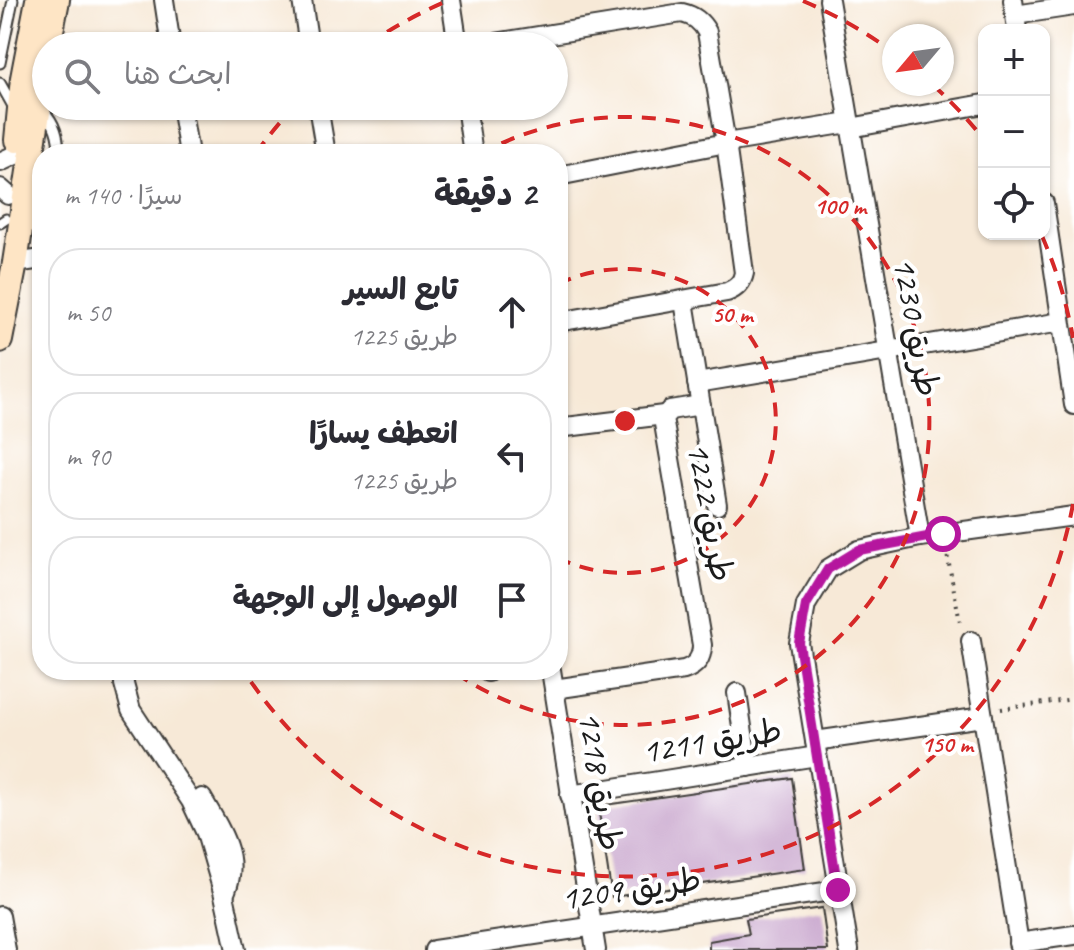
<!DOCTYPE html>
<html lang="ar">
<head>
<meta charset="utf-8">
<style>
	:root { --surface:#fff; --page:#f7f7f7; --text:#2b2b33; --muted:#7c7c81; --line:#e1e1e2 }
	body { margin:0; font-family:Caveat,"Playpen Sans Arabic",sans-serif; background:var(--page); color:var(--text); direction:rtl }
	.controls { position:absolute; right:24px; top:24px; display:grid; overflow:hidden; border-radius:16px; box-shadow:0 2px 6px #0004 }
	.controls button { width:72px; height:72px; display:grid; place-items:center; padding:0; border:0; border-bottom:2px solid var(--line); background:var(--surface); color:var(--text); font:40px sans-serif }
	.compass { position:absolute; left:882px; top:24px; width:72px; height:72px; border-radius:50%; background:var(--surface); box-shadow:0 2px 6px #0004; rotate:241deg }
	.stop { position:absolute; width:24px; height:24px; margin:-18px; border:6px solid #b5179e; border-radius:50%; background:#fff }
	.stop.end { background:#b5179e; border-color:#fff; box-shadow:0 2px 8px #0008 }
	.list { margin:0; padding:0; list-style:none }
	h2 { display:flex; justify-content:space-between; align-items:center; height:104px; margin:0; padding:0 32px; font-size:34px }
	h2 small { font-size:26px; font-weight:400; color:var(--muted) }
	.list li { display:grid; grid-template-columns:52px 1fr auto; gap:24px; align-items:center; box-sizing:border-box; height:128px; margin:0 16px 16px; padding:0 16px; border:2px solid var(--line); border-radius:32px }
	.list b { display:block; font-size:30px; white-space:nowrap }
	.list p { margin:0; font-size:26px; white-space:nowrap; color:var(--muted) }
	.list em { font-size:26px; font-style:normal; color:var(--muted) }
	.icon { flex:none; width:44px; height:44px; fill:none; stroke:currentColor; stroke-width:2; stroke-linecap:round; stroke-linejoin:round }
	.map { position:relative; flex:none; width:1074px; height:950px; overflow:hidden; direction:ltr }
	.search { position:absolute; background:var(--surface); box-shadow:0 2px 6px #0004; left:32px; top:32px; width:536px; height:88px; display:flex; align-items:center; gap:20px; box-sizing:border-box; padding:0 28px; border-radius:44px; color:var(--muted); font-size:30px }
	.panel { position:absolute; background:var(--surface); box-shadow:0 2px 6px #0004; left:32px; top:144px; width:536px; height:536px; border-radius:32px; direction:rtl }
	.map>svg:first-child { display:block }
</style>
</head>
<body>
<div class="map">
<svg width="1074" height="950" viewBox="0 0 1074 950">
	<rect width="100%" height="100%" fill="#fff"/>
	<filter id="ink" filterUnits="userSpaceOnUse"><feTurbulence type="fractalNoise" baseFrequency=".0125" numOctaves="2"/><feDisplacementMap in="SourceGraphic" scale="16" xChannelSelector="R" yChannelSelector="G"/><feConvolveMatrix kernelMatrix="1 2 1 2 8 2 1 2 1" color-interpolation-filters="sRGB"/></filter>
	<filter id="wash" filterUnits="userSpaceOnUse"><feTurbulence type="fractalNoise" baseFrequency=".006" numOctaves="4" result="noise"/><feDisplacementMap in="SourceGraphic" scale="32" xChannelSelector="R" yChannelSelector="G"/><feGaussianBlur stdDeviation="1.8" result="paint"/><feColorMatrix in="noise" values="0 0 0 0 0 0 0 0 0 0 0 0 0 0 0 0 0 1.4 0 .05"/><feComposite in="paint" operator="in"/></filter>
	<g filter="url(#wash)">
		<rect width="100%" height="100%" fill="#f7e9d7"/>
		<g id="blocks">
			<!-- building -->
			<g fill="#c7a4cc">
				<polygon points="792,778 805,869 612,897 598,806"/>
				<polygon points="822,908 828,950 709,950 709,941 749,934 746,919"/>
			</g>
		</g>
	</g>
	<g filter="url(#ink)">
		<use href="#blocks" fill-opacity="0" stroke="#3d3b38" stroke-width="2"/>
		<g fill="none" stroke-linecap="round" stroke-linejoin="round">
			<defs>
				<g id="lane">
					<polyline points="154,46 171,44"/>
					<polyline points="0,63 13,0"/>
					<polyline points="0,83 14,108"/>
					<path d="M 43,110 C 55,123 59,136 59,154"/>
					<polyline points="0,223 6,219"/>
				</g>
				<g id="street">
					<polyline points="164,0 171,46"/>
					<polyline points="302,0 309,46"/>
					<polyline points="451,0 458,46"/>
					<polyline points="829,0 920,537"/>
					<polyline points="1013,0 1017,30"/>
					<polyline points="1015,15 1074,6"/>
					<path d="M 445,46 L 458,44 L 483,45 L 682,13 C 694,16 701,21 707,32 L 726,143 L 744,273 C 742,283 737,288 727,292 L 558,322"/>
					<polyline points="181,106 189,154"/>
					<polyline points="318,106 326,154"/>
					<polyline points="466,106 473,154"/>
					<polyline points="850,128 984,104"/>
					<polyline points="0,162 15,155"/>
					<polyline points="558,176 726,143 849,123"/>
					<polyline points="0,188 8,195"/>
					<polyline points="1044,203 1074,405"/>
					<polyline points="15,263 42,259"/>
					<polyline points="684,301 717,505"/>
					<polyline points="697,383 1061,322"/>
					<polyline points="558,428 664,415"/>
					<polyline points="971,641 1020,950"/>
					<polyline points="124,670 124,684 131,710 191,801 206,833 224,895 236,950"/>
					<polyline points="488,670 488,672"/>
					<polyline points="551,670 596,950"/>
					<path d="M 554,689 L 684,670 C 696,666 702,658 702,645 L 663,418 L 670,410 L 701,405"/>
					<polyline points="737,693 748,767"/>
					<polyline points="815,741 983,717"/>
					<polyline points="570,795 817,756"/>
					<path d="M 202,798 C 220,830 242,858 224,895"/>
					<polyline points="0,916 6,950"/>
					<polyline points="1018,943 1074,935"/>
					<polyline points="434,950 838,890"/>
					<polyline points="849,950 799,643 806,605 828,569 859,550 920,537 1074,516"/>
				</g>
				<g id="secondary">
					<polyline points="48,46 57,0"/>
					<polyline points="17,140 23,78 38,0"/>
					<polyline points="0,340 15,263 46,60"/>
				</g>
			</defs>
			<!-- lane casing -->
			<use href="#lane" stroke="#3d3b38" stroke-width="13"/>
			<!-- street casing -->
			<use href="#street" stroke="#3d3b38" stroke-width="22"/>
			<!-- secondary casing -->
			<use href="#secondary" stroke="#3d3b38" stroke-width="28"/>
			<!-- path -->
			<g stroke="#3d3b38" stroke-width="4" stroke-dasharray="2 6" stroke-linecap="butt">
				<polyline points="946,549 961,627"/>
				<polyline points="1001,709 1074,699"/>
			</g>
			<!-- lane -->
			<use href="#lane" stroke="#fff" stroke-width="9"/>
			<!-- street -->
			<use href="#street" stroke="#fff" stroke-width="18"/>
			<!-- secondary -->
			<use href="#secondary" stroke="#fee5c5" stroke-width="24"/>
		</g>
	</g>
	<g fill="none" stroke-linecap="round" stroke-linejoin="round" filter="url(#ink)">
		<!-- route -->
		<polyline stroke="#b5179e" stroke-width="10" points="838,890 799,643 806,605 828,569 859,550 943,534"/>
	</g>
	<!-- distance rings -->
	<g fill="none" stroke="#d62828" stroke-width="4" stroke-dasharray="14 10">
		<path d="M558 284A152 152 0 1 1 558 558"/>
		<path d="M480 154A304 304 0 1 1 451 670"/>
		<path d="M1073 504A456 456 0 0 1 245 673M256 153A456 456 0 0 1 294 107M367 45A456 456 0 0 1 447 1M803 1A456 456 0 0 1 893 52M933 85A456 456 0 0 1 982 137M1042 236A456 456 0 0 1 1073 338"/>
	</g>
	<g text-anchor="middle" stroke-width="8" stroke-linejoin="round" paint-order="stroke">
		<!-- street labels -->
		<g font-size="34" fill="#1c1c1c" stroke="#fff">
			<text transform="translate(917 327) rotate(80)" y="12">طريق 1230</text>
			<text transform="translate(711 512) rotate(80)" y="12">طريق 1222</text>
			<text transform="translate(712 740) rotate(-9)" y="12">طريق 1211</text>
			<text transform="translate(601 781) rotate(81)" y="12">طريق 1218</text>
			<text transform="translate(631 888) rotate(-8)" y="12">طريق 1209</text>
		</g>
	</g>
	<circle cx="625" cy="421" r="12" fill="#d62828" stroke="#fff" stroke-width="4"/>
	<g font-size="24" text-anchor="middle" font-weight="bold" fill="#d62828" stroke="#fff" stroke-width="8" stroke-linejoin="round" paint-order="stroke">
		<text x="840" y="214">100 m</text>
		<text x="732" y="322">50 m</text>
		<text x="947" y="752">150 m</text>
	</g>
</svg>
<div class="controls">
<button>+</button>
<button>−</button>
<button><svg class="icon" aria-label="locate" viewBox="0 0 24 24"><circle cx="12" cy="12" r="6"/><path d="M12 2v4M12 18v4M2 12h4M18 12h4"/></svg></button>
</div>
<svg class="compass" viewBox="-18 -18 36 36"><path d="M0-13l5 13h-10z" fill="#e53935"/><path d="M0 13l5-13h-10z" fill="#7c7c81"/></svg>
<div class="stop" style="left:943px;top:534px"></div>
<div class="stop end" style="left:838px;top:890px"></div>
<div class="search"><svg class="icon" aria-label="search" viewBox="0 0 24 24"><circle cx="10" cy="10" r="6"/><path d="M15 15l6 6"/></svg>ابحث هنا</div>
<section class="panel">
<h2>2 دقيقة<small>سيرًا · 140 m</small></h2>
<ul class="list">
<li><svg class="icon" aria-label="ahead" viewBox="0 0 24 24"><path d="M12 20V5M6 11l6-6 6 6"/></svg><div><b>تابع السير</b><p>طريق 1225</p></div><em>50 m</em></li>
<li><svg class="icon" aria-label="left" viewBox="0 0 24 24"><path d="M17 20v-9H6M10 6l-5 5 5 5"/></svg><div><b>انعطف يسارًا</b><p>طريق 1225</p></div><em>90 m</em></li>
<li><svg class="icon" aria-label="arrive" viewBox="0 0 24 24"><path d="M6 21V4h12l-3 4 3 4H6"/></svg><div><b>الوصول إلى الوجهة</b></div></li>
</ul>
</section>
</div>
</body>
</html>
